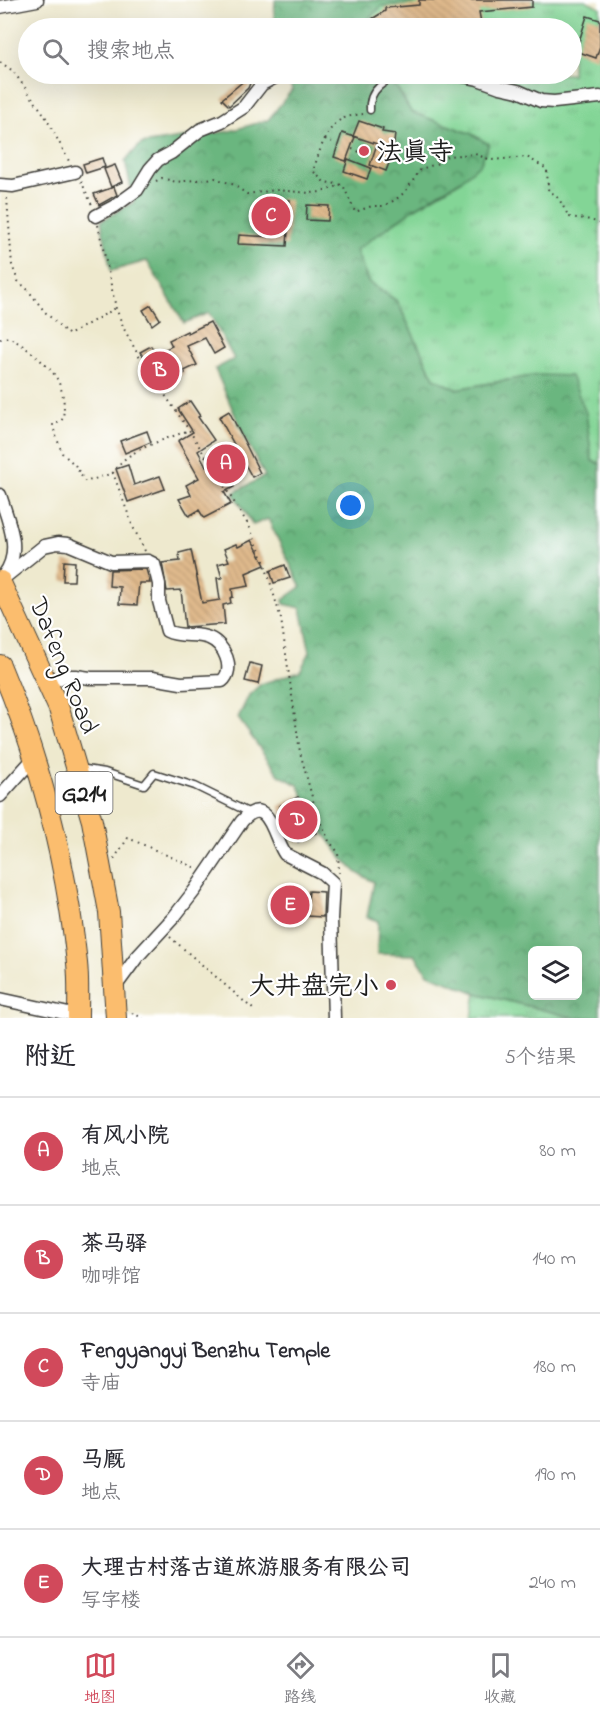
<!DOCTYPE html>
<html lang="zh">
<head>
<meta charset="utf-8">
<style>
	:root { --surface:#fff; --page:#f7f7f7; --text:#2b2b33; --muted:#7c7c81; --line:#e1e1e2; --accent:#d1495b }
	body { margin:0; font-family:"Indie Flower","LXGW WenKai TC",sans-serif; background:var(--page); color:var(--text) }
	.controls { position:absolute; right:18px; bottom:18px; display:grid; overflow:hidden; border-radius:9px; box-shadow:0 6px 24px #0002 }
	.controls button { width:54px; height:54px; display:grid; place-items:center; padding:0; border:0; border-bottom:2px solid var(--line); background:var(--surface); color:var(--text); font:30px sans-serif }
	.you { position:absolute; left:351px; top:506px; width:21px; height:21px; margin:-15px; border:4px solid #fff; border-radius:50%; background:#1a73e8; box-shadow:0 0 0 9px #1a73e833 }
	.badge { display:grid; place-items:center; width:39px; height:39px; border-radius:50%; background:var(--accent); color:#fff; font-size:20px; font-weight:700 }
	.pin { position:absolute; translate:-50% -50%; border:3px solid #fff; box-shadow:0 2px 6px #0006 }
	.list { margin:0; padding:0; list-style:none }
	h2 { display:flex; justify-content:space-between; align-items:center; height:78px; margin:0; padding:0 24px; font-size:26px }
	h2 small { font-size:20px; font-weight:400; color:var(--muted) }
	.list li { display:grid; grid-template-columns:39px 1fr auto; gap:18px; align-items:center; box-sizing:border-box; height:108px; padding:0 24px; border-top:2px solid var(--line) }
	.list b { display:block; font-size:22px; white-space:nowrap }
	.list p { margin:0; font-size:20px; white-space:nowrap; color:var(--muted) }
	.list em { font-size:20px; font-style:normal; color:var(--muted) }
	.icon { flex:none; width:33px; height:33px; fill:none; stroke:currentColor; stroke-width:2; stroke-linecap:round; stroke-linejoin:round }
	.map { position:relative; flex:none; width:600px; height:1018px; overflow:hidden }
	.search { position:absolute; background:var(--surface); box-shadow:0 6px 24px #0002; left:18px; right:18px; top:18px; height:66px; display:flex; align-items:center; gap:15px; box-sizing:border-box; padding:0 21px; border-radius:33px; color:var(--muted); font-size:22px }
	.sheet { height:618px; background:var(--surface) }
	nav { display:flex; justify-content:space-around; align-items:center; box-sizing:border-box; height:84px; border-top:2px solid var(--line); background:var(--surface); font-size:16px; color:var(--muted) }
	nav a { display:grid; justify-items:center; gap:3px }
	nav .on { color:var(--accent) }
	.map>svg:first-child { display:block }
</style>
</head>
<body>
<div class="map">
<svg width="600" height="1018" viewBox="0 0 600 1018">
	<defs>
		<pattern id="grass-tufts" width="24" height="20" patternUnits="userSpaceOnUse" patternTransform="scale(1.5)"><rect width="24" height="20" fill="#83d596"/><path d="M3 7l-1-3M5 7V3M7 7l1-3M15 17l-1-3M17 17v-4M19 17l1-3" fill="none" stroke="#71b681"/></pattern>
		<pattern id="forest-crowns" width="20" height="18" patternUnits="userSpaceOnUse" patternTransform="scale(1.5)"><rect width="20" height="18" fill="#6ab67f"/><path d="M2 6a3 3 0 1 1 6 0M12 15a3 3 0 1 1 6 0" fill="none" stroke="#569367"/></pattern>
		<pattern id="building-back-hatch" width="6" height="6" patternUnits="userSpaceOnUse" patternTransform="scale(1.5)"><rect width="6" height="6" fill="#dfb98c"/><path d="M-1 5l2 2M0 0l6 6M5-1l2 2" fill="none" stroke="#bf9e78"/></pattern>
	</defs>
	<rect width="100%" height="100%" fill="#fff"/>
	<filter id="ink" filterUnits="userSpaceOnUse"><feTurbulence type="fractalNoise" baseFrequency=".0167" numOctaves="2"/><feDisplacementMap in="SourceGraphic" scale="12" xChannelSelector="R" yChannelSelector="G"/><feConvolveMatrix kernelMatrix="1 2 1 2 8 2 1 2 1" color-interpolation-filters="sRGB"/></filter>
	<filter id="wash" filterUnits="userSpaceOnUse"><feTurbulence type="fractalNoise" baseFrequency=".008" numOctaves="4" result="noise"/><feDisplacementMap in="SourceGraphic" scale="24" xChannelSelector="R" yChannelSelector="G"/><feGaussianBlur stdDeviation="1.35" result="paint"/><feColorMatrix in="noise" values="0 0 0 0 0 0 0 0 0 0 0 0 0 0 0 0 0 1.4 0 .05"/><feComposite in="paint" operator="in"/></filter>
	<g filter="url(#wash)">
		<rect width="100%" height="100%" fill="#eee9ce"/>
		<!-- grass -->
		<g fill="url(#grass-tufts)" stroke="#507859" stroke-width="1.5">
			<polygon points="416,0 585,0 600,7 600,463 592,461 586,413 538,375 456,389 434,378 397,301 368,282 356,250 415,208 461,181 472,134 411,112 389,74 572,74 572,28 370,28 369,18 382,6 416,3"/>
			<polygon points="476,993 576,1018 472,1018"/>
		</g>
		<!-- forest -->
		<g fill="url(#forest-crowns)" stroke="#43694e" stroke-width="1.5" fill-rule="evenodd">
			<polygon points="275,0 416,0 416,3 382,6 369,18 370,28 277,28 274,16"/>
			<path d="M 288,74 L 389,74 L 411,112 L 472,134 L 489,144 L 480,164 L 460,181 L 415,208 L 356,250 L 368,282 L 397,301 L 434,378 L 456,389 L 538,375 L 571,376 L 586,413 L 592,461 L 600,464 L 600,1018 L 576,1018 L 476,993 L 428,974 L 415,955 L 377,954 L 378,921 L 367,917 L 374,882 L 357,873 L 343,859 L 320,828 L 298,785 L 279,775 L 238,718 L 249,695 L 261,684 L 300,671 L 310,652 L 301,608 L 284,604 L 283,600 L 301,587 L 268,519 L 253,525 L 233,493 L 265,476 L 246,440 L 215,369 L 234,359 L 209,313 L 184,323 L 147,261 L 111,271 L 101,221 L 134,202 L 125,161 L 141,144 L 230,131 L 268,120 L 292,90 ZM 532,951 L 578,951 L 578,996 L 532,996 Z"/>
		</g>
		<g id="blocks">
			<!-- building -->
			<g fill="url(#building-back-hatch)">
				<polygon points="419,0 532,0 532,7 479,12 482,28 373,28 372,19 385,11 385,8 419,5"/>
				<polygon points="587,16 600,20 600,46 596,58 576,51"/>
				<polygon points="252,74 254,74 248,88 229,106 222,99"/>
				<polygon points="359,121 383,129 382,132 395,134 393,152 386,171 370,165 377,144 353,136"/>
				<polygon points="342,133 355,137 346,161 334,157"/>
				<polygon points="102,158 105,167 86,173 83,164"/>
				<polygon points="348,159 371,168 367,179 344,171"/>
				<polygon points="115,165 122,182 111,187 104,169"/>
				<polygon points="114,187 117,195 99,205 94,194"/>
				<polygon points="279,199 290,200 287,246 238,244 239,235 273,237 275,207 279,207"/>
				<polygon points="307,205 329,206 328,221 306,220"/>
				<polygon points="151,305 160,319 152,325 143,310"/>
				<polygon points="210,322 224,348 214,354 205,338 187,346 197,365 184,371 185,373 175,379 172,372 159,379 153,367 151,368 140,352 151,346 156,354 172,346 169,340 187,331 188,333"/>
				<polygon points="190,401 200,416 198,417 214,440 198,451 206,466 219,460 234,487 224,492 231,504 204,518 199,510 189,516 179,499 191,495 186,485 199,478 178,441 193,432 178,409"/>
				<polygon points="229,411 260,473 252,477 219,417"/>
				<polygon points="147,431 151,442 125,453 120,441"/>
				<polygon points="128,465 134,485 160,476 165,489 128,502 116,469"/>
				<polygon points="252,540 265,565 246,573 249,586 232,589 233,597 230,598 231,603 223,605 225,624 185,627 181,590 167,591 162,563 180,561 179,553 191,550 202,603 220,600 217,578 222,578 218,564 229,561 224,549 236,544 238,547"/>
				<polygon points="64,561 75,562 74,581 63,581"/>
				<polygon points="285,565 290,578 274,583 270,571"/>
				<polygon points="146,569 150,583 139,583 137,605 119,604 120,587 109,586 110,570"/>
				<polygon points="250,663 262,666 258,684 245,681"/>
				<polygon points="298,797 316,833 298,842 279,806"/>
				<polygon points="309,891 324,892 323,917 306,916"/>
			</g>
		</g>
	</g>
	<g filter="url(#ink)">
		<use href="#blocks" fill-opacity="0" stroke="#3c3b37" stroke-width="1.5"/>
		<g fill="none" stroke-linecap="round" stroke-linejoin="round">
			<defs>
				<g id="service">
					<path d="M 370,110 C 368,89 386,80 402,74"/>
					<polyline points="79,768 105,772 144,785 154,773 195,786 250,813"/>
				</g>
				<g id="minor">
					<polyline points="0,7 37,0"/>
					<polyline points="424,74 443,76 459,75 478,79 500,87 518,91 541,101 554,102 600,97"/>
					<polyline points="0,185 13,186 75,172"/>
					<polyline points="96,216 115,206 137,190 150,169 158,160 171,153 200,130 222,121 244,107 262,84 281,74"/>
					<path d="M 0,495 C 8,521 23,551 4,575"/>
					<path d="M 0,581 L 44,546 L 58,543 L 68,544 L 111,562 L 148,561 L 154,564 L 159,584 L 159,601 L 167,631 C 180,638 196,632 209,638 C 224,644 236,669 222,681 L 181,683 L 152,678 L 90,678 L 76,676 L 65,676 L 47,684"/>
					<polyline points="0,796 34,758"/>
					<path d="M 115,987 L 137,957 L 174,917 L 195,890 L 242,821 C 269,791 274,840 285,854 L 322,873 L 333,883 L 331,919 L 334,1018"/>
					<polyline points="0,999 78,1016"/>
				</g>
				<g id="trunk">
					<polyline points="0,581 59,709 92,821 109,912 116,1018"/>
					<path d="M 0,665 C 40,760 66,860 77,963 C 79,981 78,1000 78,1018"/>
				</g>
			</defs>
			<!-- service casing -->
			<use href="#service" stroke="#3c3b37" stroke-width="9"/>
			<!-- minor casing -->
			<use href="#minor" stroke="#3c3b37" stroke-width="15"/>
			<!-- trunk casing -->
			<use href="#trunk" stroke="#3c3b37" stroke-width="22"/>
			<!-- path -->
			<g stroke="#3c3b37" stroke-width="2" stroke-dasharray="1.5 4.5" stroke-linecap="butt">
				<polyline points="0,62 13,71 44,114 70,163"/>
				<path d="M 363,114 C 356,115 346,116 340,120 C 324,131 319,154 313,171 L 324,182 L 343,185 L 355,212 L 372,206 L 383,206 L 395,200 L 405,192 L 421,169 L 436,164 L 447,156 L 475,154 L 491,160 L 527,157 L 547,169 L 548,189 L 559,199 L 569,217 L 586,219 L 600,223"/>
				<polyline points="325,139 335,143"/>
				<polyline points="352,149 365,154"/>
				<polyline points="81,181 92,205"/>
				<polyline points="156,181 162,178 176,182 215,178 232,184 247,194 276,190 310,193 322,192 341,185"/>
				<polyline points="7,198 12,265 18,281 28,290 45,312 69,335 116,308"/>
				<polyline points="98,225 116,308 124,329 141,360 189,430 249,526 264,561 281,619 300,752 315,808 329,841 338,852 339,873"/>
				<path d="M 0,339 C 4,338 6,337 9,338 C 20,341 50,367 56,377 C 63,389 67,410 61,422 L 53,424 L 53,427 L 62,453 L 75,465 L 85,482 L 113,473"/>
				<path d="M 145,551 L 133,527 L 113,473 C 125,449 166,440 189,430"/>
				<polyline points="114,859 128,838 196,868"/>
				<polyline points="170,937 254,1010"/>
				<polyline points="132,1013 143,1018"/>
			</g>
			<!-- service -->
			<use href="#service" stroke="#fff" stroke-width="6"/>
			<!-- minor -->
			<use href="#minor" stroke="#fff" stroke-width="12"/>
			<!-- trunk -->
			<use href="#trunk" stroke="#fbbd6e" stroke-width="20"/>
		</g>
	</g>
	<!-- markers -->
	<g fill="#d1495b" stroke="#fff" stroke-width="2">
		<circle cx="364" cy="151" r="6"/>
		<circle cx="391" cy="985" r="6"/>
	</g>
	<g text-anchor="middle" stroke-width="4.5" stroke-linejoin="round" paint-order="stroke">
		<!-- shield labels -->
		<rect fill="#fff" stroke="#606060" stroke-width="1.5" x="55.5" y="772" width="57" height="42" rx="4.5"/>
		<g font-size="24" font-weight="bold" fill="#1c1c1c">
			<text x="84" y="801">G214</text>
		</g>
		<!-- poi labels -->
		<g font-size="26" fill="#1c1c1c" stroke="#fff" text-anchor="start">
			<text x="376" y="160">法真寺</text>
			<text x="379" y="994" text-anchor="end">大井盘完小</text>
		</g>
		<!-- street labels -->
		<g font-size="26" fill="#1c1c1c" stroke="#fff">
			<text transform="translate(65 665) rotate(68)" y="9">Dafeng Road</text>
		</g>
	</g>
</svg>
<div class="controls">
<button><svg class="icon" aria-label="layers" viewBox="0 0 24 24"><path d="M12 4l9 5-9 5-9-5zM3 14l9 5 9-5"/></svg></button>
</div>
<div class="you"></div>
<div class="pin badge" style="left:226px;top:464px">A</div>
<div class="pin badge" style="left:160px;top:371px">B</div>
<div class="pin badge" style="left:271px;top:216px">C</div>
<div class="pin badge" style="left:298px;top:820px">D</div>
<div class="pin badge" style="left:290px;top:905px">E</div>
<div class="search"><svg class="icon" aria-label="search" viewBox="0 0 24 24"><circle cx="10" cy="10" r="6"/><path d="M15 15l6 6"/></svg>搜索地点</div>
</div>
<section class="sheet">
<h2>附近<small>5个结果</small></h2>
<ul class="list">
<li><span class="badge">A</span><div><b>有风小院</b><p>地点</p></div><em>80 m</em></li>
<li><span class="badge">B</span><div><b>茶马驿</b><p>咖啡馆</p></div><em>140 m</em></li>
<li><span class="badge">C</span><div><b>Fengyangyi Benzhu Temple</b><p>寺庙</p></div><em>180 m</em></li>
<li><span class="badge">D</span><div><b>马厩</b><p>地点</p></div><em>190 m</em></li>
<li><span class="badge">E</span><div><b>大理古村落古道旅游服务有限公司</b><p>写字楼</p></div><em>240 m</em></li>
</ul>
</section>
<nav>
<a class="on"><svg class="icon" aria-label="map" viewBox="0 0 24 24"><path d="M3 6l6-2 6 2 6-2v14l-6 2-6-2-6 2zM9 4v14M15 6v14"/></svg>地图</a>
<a><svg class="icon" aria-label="directions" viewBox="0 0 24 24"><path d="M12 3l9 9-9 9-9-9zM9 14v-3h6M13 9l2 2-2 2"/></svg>路线</a>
<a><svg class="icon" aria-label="saved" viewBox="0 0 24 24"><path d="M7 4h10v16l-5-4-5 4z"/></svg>收藏</a>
</nav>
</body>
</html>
